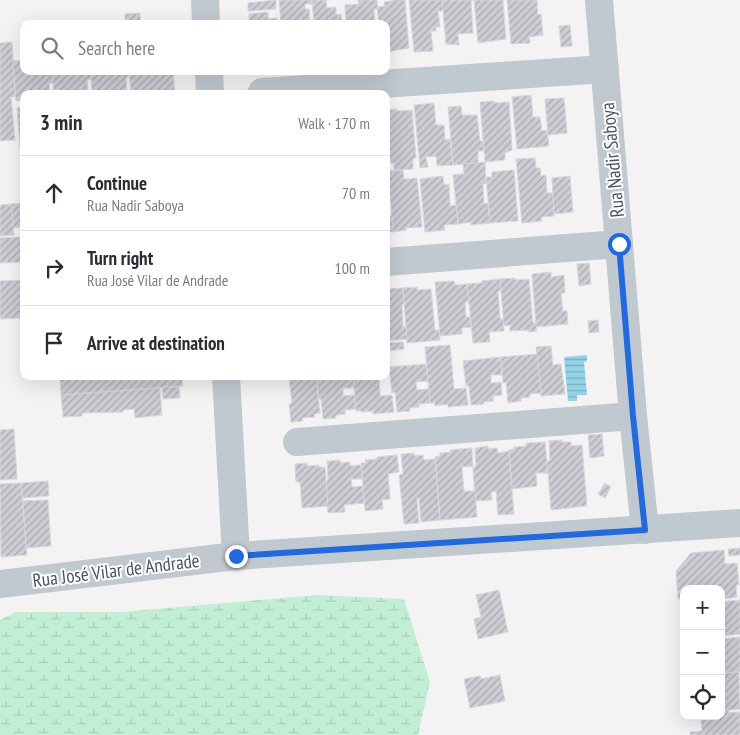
<!DOCTYPE html>
<html lang="en">
<head>
<meta charset="utf-8">
<style>
	:root { --surface:#fff; --page:#f7f7f7; --text:#2b2b33; --muted:#7c7c81; --line:#e1e1e2 }
	body { margin:0; font-family:"PT Sans Narrow",sans-serif; background:var(--page); color:var(--text) }
	.controls { position:absolute; right:15px; bottom:15px; display:grid; overflow:hidden; border-radius:10px; box-shadow:0 5px 20px #0002 }
	.controls button { width:45px; height:45px; display:grid; place-items:center; padding:0; border:0; border-bottom:1px solid var(--line); background:var(--surface); color:var(--text); font:25px sans-serif }
	.stop { position:absolute; width:15px; height:15px; margin:-11px; border:4px solid #2269de; border-radius:50%; background:#fff }
	.stop.end { background:#2269de; border-color:#fff; box-shadow:0 1px 5px #0008 }
	.list { margin:0; padding:0; list-style:none }
	h2 { display:flex; justify-content:space-between; align-items:center; height:65px; margin:0; padding:0 20px; font-size:21px }
	h2 small { font-size:16px; font-weight:400; color:var(--muted) }
	.list li { display:grid; grid-template-columns:32px 1fr auto; gap:15px; align-items:center; box-sizing:border-box; height:75px; padding:0 20px; border-top:1px solid var(--line) }
	.list b { display:block; font-size:19px; white-space:nowrap }
	.list p { margin:0; font-size:16px; white-space:nowrap; color:var(--muted) }
	.list em { font-size:16px; font-style:normal; color:var(--muted) }
	.icon { flex:none; width:28px; height:28px; fill:none; stroke:currentColor; stroke-width:2; stroke-linecap:round; stroke-linejoin:round }
	.map { position:relative; flex:none; width:740px; height:735px; overflow:hidden }
	.search { position:absolute; background:var(--surface); box-shadow:0 5px 20px #0002; left:20px; top:20px; width:370px; height:55px; display:flex; align-items:center; gap:12px; box-sizing:border-box; padding:0 18px; border-radius:10px; color:var(--muted); font-size:19px }
	.panel { position:absolute; background:var(--surface); box-shadow:0 5px 20px #0002; left:20px; top:90px; width:370px; height:290px; border-radius:10px }
	.map>svg:first-child { display:block }
</style>
</head>
<body>
<div class="map">
<svg width="740" height="735" viewBox="0 0 740 735">
	<defs>
		<pattern id="wetland-marsh" width="20" height="14" patternUnits="userSpaceOnUse" patternTransform="scale(1.25)"><rect width="20" height="14" fill="#c3eed6"/><path d="M1 5h8M5 5V1M11 12h8M15 12V8" fill="none" stroke="#a9ceba"/></pattern>
		<pattern id="water-rules" width="6" height="5" patternUnits="userSpaceOnUse" patternTransform="scale(1.25)"><rect width="6" height="5" fill="#93d2e9"/><path d="M0 2.5h6" fill="none" stroke="#7aadc0"/></pattern>
		<pattern id="building-hatch" width="6" height="6" patternUnits="userSpaceOnUse" patternTransform="scale(1.25)"><rect width="6" height="6" fill="#ccced4"/><path d="M-1 1l2-2M0 6l6-6M5 7l2-2" fill="none" stroke="#a8aaaf"/></pattern>
	</defs>
	<rect width="100%" height="100%" fill="#f4f2f2"/>
	<!-- wetland -->
	<polygon fill="url(#wetland-marsh)" points="317,595 404,599 430,682 418,735 0,735 0,620 16,612 122,612"/>
	<!-- water -->
	<polygon fill="url(#water-rules)" points="587,355 587,361 584,362 587,395 577,395 577,401 568,401 564,357"/>
	<!-- building -->
	<g fill="url(#building-hatch)" stroke="#d6d8dd">
		<polygon points="276,0 276,9 248,11 248,3"/>
		<polygon points="279,0 312,0 312,4 305,4 305,9 309,9 310,24 281,24"/>
		<polygon points="312,0 326,0 327,8 336,7 336,15 341,14 342,24 314,24"/>
		<polygon points="358,0 377,0 378,9 374,9 375,24 346,24 345,5 359,4"/>
		<polygon points="396,0 405,0 409,48 386,52 386,24 379,24 377,7 385,6 384,2"/>
		<polygon points="409,0 442,0 443,11 438,11 440,27 436,27 436,31 431,31 433,51 414,52"/>
		<polygon points="442,0 474,0 471,1 473,33 458,34 459,45 446,44"/>
		<polygon points="474,0 503,0 506,39 478,43"/>
		<polygon points="507,0 537,0 538,15 541,14 543,35 529,37 530,43 511,44"/>
		<polygon points="268,12 268,19 277,18 278,24 249,24 249,14"/>
		<polygon points="140,13 141,24 125,24 125,14"/>
		<polygon points="570,25 572,46 561,47 559,26"/>
		<polygon points="12,42 16,96 11,97 15,140 0,141 0,43"/>
		<polygon points="24,60 24,71 52,71 53,83 49,83 50,94 24,94 24,100 16,101 13,61"/>
		<polygon points="52,71 91,71 91,79 87,80 88,94 54,94"/>
		<polygon points="91,71 129,71 129,77 126,77 127,94 92,94"/>
		<polygon points="129,71 173,71 175,94 131,94"/>
		<polygon points="531,95 533,117 540,117 542,131 547,130 549,146 517,149 512,97"/>
		<polygon points="564,98 567,133 548,135 545,99"/>
		<polygon points="494,101 495,103 509,102 512,150 505,153 505,160 485,162 480,102"/>
		<polygon points="434,103 436,125 444,125 445,140 450,139 453,165 437,166 436,156 426,157 428,167 420,168 414,105"/>
		<polygon points="461,106 462,115 477,115 480,141 483,141 484,151 478,151 478,163 453,165 448,107"/>
		<polygon points="24,107 24,149 20,149 17,108"/>
		<polygon points="397,109 397,111 412,110 416,158 413,159 413,169 394,170 394,163 388,163 386,110"/>
		<polygon points="535,158 536,168 540,168 541,176 546,175 547,193 553,193 554,216 541,217 542,221 522,223 516,159"/>
		<polygon points="485,162 486,183 483,184 484,204 488,203 490,223 471,225 471,222 458,224 453,175 464,174 463,164"/>
		<polygon points="403,170 404,179 417,178 422,227 406,228 406,230 393,232 388,171"/>
		<polygon points="514,170 518,221 490,223 486,177 492,177 492,172"/>
		<polygon points="386,171 388,171 389,187 386,187"/>
		<polygon points="443,176 444,185 449,184 450,206 456,205 458,224 444,225 445,230 425,232 420,179"/>
		<polygon points="570,176 573,212 554,214 552,178"/>
		<polygon points="386,189 388,216 392,216 393,232 386,232"/>
		<polygon points="24,203 24,227 13,228 11,204"/>
		<polygon points="11,204 14,235 0,236 0,205"/>
		<polygon points="22,237 24,262 0,263 0,238"/>
		<polygon points="22,239 24,239 24,259"/>
		<polygon points="589,263 591,284 579,286 577,264"/>
		<polygon points="551,272 551,277 564,275 565,293 561,293 563,311 567,311 568,324 536,327 532,274"/>
		<polygon points="515,278 515,280 529,279 533,323 536,323 537,331 528,332 528,330 510,331 510,325 504,326 500,279"/>
		<polygon points="500,279 501,291 498,291 500,319 503,319 504,331 489,332 490,342 473,343 467,284 482,283 482,281"/>
		<polygon points="24,280 24,318 0,319 0,281"/>
		<polygon points="454,281 455,285 467,284 469,302 465,302 466,317 470,317 471,327 462,328 462,334 440,336 435,282"/>
		<polygon points="417,287 417,290 431,289 435,330 439,330 440,340 407,343 403,288"/>
		<polygon points="403,288 404,304 402,304 403,327 406,327 407,339 386,341 386,289"/>
		<polygon points="598,320 599,332 589,333 588,321"/>
		<polygon points="403,342 404,349 386,351 386,343"/>
		<polygon points="450,345 454,389 466,388 468,405 448,407 448,404 435,406 435,403 430,403 425,347"/>
		<polygon points="551,346 553,365 561,364 565,394 541,396 536,347"/>
		<polygon points="537,354 541,393 530,394 530,397 521,398 521,401 508,403 506,382 503,383 501,357"/>
		<polygon points="501,357 502,375 491,375 491,383 501,382 502,395 493,396 493,401 483,402 484,404 471,405 469,386 466,386 463,361"/>
		<polygon points="426,364 428,381 416,382 417,390 429,389 430,403 419,404 419,407 409,408 410,411 397,412 395,392 392,393 389,367"/>
		<polygon points="60,376 178,376 179,380 182,380 183,386 61,395"/>
		<polygon points="302,376 316,376 320,413 314,414 315,417 302,418 303,421 291,422 289,404 292,403 289,378"/>
		<polygon points="316,376 353,376 354,388 343,388 343,396 355,395 356,409 345,410 345,414 336,415 336,418 323,419 321,399 319,399"/>
		<polygon points="353,376 379,376 380,396 392,395 394,412 373,414 373,411 362,412 361,411 356,411"/>
		<polygon points="162,387 179,387 180,398 163,399"/>
		<polygon points="160,388 162,415 135,418 134,409 123,410 123,412 82,413 82,416 63,417 61,395"/>
		<polygon points="14,429 17,479 0,480 0,430"/>
		<polygon points="602,434 604,456 590,458 588,435"/>
		<polygon points="562,440 562,442 571,442 571,446 582,445 587,506 551,510 547,461 550,461 549,441"/>
		<polygon points="545,442 548,473 536,473 537,486 512,489 509,450 514,449 514,447 526,446 526,443"/>
		<polygon points="488,446 488,449 497,448 498,453 509,451 514,514 498,515 496,491 491,492 492,500 475,501 473,467 476,467 475,448"/>
		<polygon points="472,448 473,466 462,467 463,480 464,491 475,491 477,517 440,520 435,457 440,456 440,453 451,452 450,450"/>
		<polygon points="414,453 414,456 423,455 424,460 435,459 440,520 421,522 419,498 417,498 419,523 404,524 399,475 403,474 401,454"/>
		<polygon points="397,455 399,472 388,474 390,499 382,500 383,509 365,511 361,463 366,463 365,460 377,459 377,457"/>
		<polygon points="340,460 340,463 350,462 350,466 361,465 362,479 351,479 352,487 363,486 364,503 344,505 345,512 328,513 326,481 328,481 327,461"/>
		<polygon points="307,463 307,466 319,465 319,467 325,467 328,506 302,508 300,482 296,482 295,464"/>
		<polygon points="48,481 49,496 22,498 21,483"/>
		<polygon points="21,483 27,555 1,557 0,484"/>
		<polygon points="605,483 611,487 605,498 598,494"/>
		<polygon points="48,500 51,546 26,548 23,501"/>
		<polygon points="740,548 740,555 729,556 728,549"/>
		<polygon points="724,550 725,564 737,563 739,585 736,585 737,597 721,599 721,589 684,589 684,599 678,599 676,571 691,553"/>
		<polygon points="499,590 508,632 478,639 474,619 481,617 476,595"/>
		<polygon points="740,600 740,634 721,636 721,602"/>
		<polygon points="740,637 740,672 721,673 721,639"/>
		<polygon points="739,672 740,709 729,710 728,716 723,716 723,714 721,714 721,673"/>
		<polygon points="500,675 505,701 470,708 464,679 480,676 481,679"/>
		<polygon points="740,712 740,735 690,735 690,732 702,731 701,719 709,718 709,716 721,716 721,714 723,714 723,716 728,716 728,713"/>
		<polygon points="688,716 709,716 709,718 689,720"/>
	</g>
	<g fill="none" stroke-linecap="round" stroke-linejoin="round">
		<!-- minor -->
		<g stroke="#c0c8d0" stroke-width="28">
			<polyline points="205,0 206,24"/>
			<polyline points="599,0 633,416 645,530"/>
			<polyline points="209,71 210,94"/>
			<polyline points="262,92 605,69"/>
			<polyline points="386,262 619,244"/>
			<polyline points="226,376 236,556"/>
			<polyline points="297,442 633,416"/>
			<polyline points="0,584 236,556 740,523"/>
		</g>
	</g>
	<g fill="none" stroke-linecap="round" stroke-linejoin="round">
		<!-- route -->
		<polyline stroke="#2269de" stroke-width="6" points="236,556 645,530 633,416 619,244"/>
	</g>
	<g text-anchor="middle" stroke-width="4" stroke-linejoin="round" paint-order="stroke">
		<!-- street labels -->
		<g font-size="19" fill="#4a545f" stroke="#fff">
			<text transform="translate(612 160) rotate(-95)" y="7">Rua Nadir Saboya</text>
			<text transform="translate(116 570) rotate(-7)" y="7">Rua José Vilar de Andrade</text>
		</g>
	</g>
</svg>
<div class="controls">
<button>+</button>
<button>−</button>
<button><svg class="icon" aria-label="locate" viewBox="0 0 24 24"><circle cx="12" cy="12" r="6"/><path d="M12 2v4M12 18v4M2 12h4M18 12h4"/></svg></button>
</div>
<div class="stop" style="left:619px;top:244px"></div>
<div class="stop end" style="left:236px;top:556px"></div>
<div class="search"><svg class="icon" aria-label="search" viewBox="0 0 24 24"><circle cx="10" cy="10" r="6"/><path d="M15 15l6 6"/></svg>Search here</div>
<section class="panel">
<h2>3 min<small>Walk · 170 m</small></h2>
<ul class="list">
<li><svg class="icon" aria-label="ahead" viewBox="0 0 24 24"><path d="M12 20V5M6 11l6-6 6 6"/></svg><div><b>Continue</b><p>Rua Nadir Saboya</p></div><em>70 m</em></li>
<li><svg class="icon" aria-label="right" viewBox="0 0 24 24"><path d="M7 20v-9h11M14 6l5 5-5 5"/></svg><div><b>Turn right</b><p>Rua José Vilar de Andrade</p></div><em>100 m</em></li>
<li><svg class="icon" aria-label="arrive" viewBox="0 0 24 24"><path d="M6 21V4h12l-3 4 3 4H6"/></svg><div><b>Arrive at destination</b></div></li>
</ul>
</section>
</div>
</body>
</html>
